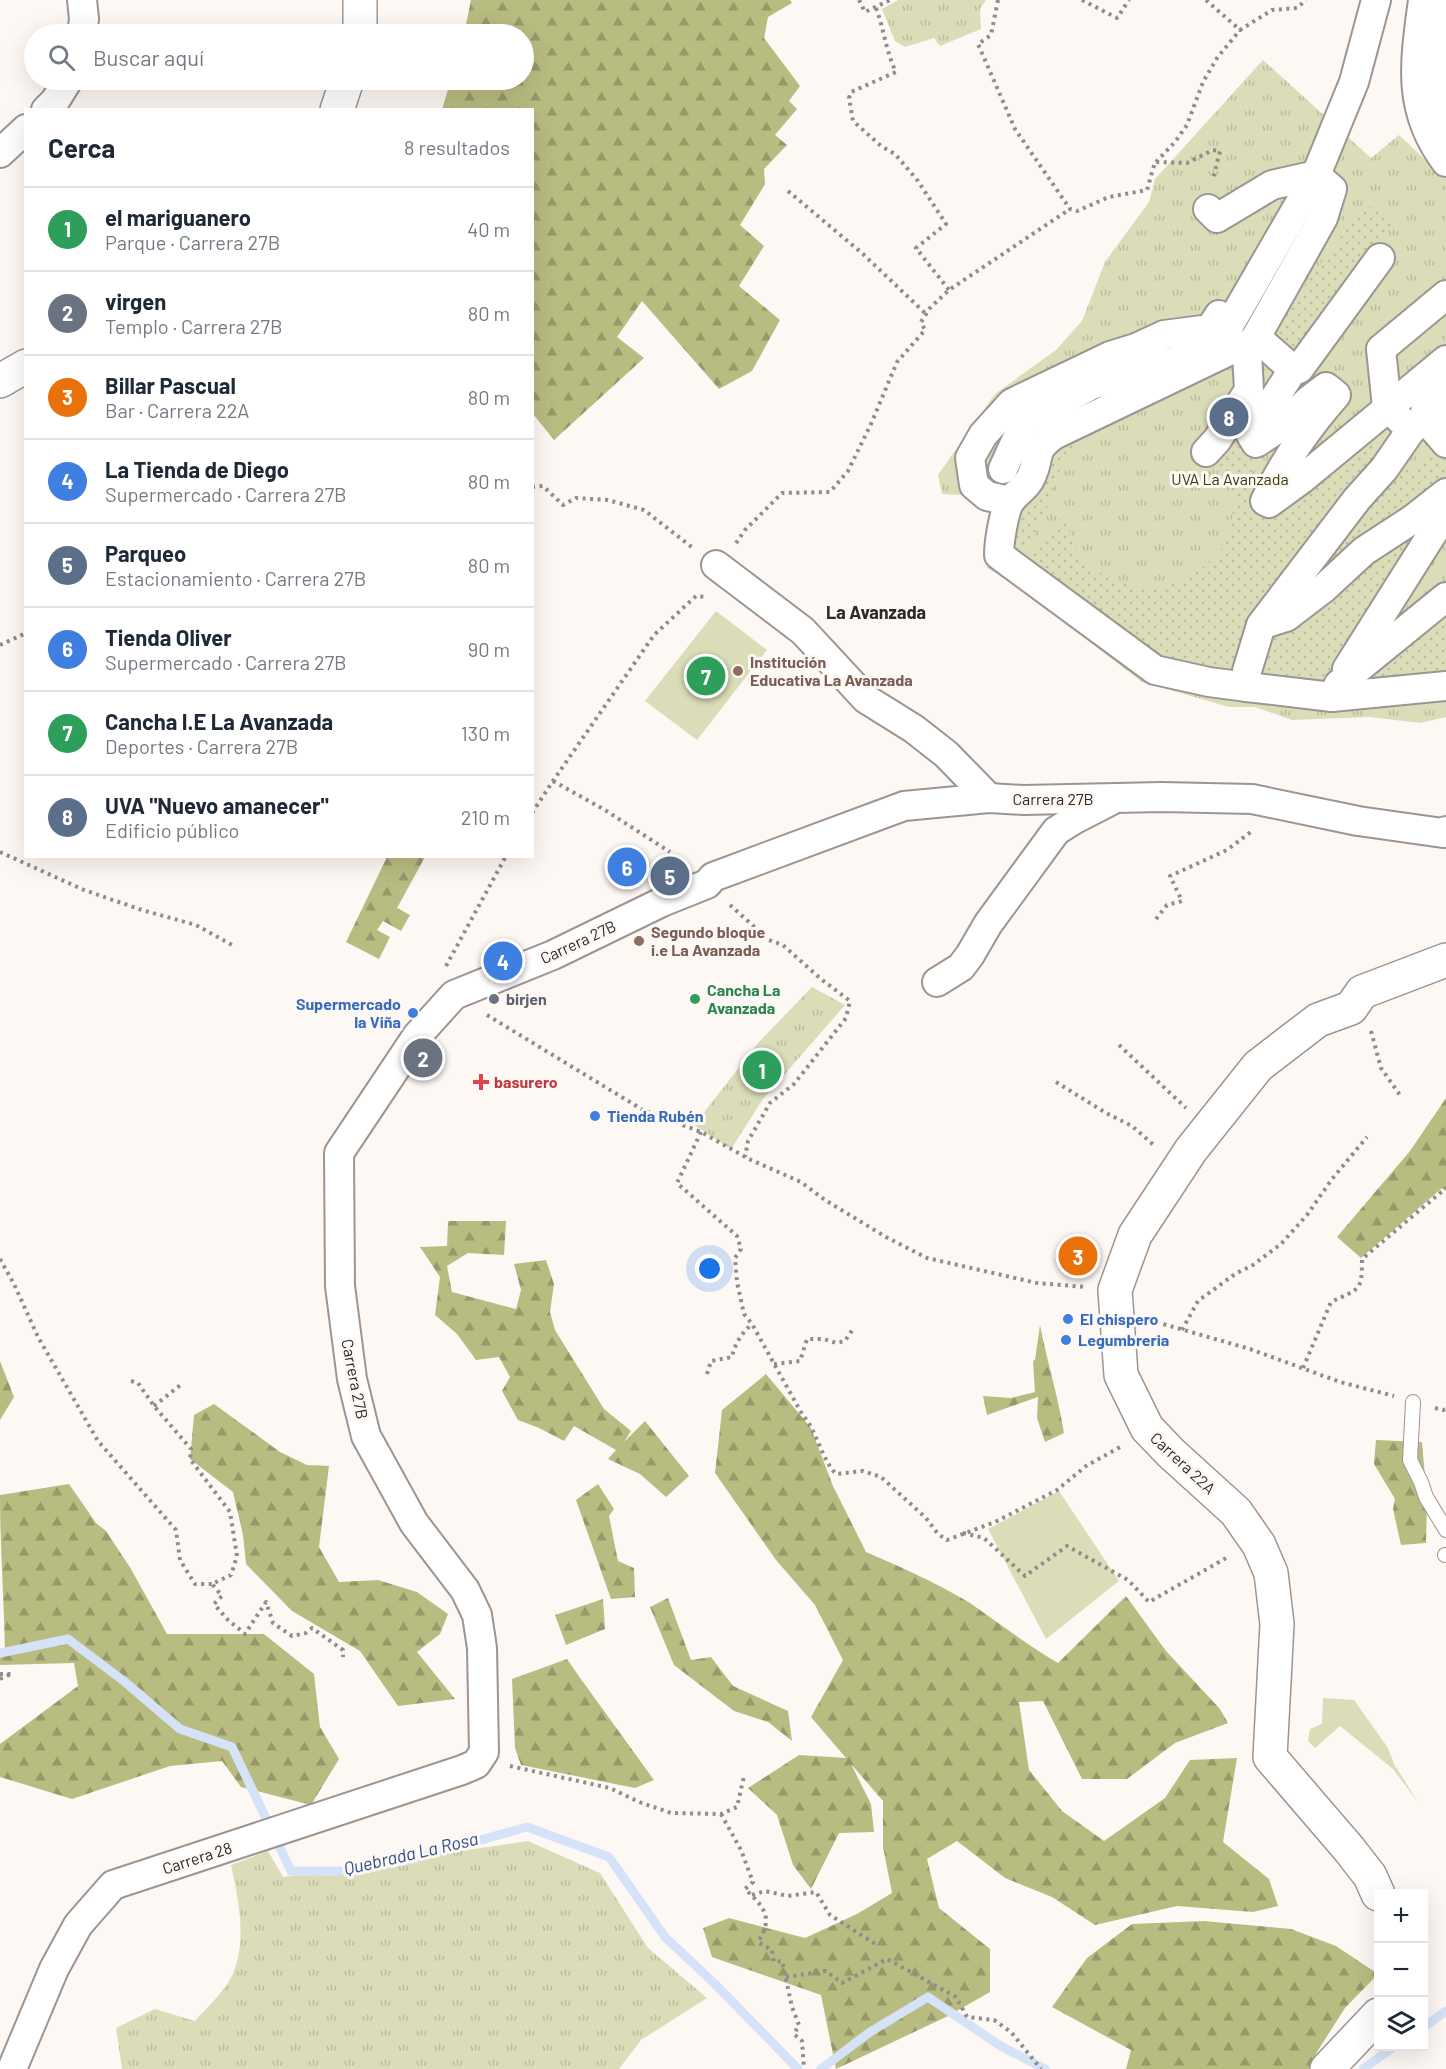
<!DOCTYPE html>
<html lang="es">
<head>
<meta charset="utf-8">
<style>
	:root { --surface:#fff; --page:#f6f6f7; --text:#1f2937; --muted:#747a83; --line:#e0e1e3; --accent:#b45309 }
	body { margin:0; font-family:Barlow,sans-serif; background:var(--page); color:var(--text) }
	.controls { position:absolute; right:18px; bottom:18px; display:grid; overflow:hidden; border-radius:0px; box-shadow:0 6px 24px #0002 }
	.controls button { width:54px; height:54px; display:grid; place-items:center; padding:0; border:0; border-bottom:2px solid var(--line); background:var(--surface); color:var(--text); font:30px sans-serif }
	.you { position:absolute; left:710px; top:1269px; width:21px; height:21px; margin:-15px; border:4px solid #fff; border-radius:50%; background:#1a73e8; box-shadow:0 0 0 9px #1a73e833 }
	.badge { display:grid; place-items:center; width:39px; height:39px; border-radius:50%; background:var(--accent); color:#fff; font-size:20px; font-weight:700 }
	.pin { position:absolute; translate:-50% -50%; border:3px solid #fff; box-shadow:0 2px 6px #0006 }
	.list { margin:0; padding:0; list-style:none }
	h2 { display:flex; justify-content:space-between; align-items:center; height:78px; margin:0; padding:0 24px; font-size:26px }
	h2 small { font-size:20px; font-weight:400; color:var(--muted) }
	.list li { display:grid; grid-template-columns:39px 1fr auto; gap:18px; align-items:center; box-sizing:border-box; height:84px; padding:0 24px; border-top:2px solid var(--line) }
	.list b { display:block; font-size:22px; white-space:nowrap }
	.list p { margin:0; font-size:20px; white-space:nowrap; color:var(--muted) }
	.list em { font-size:20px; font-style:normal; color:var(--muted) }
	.icon { flex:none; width:33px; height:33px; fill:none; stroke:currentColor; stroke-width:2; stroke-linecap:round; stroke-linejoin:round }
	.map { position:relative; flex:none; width:1446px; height:2069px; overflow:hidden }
	.search { position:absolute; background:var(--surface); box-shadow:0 6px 24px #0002; left:24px; top:24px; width:510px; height:66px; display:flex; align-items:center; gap:15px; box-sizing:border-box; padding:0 21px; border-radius:33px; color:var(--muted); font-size:22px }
	.panel { position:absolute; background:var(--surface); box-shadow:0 6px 24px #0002; left:24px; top:108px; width:510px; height:750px; border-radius:0px }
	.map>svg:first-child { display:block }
</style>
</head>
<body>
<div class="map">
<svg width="1446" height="2069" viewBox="0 0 1446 2069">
	<defs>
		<pattern id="forest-firs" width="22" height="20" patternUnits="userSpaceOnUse" patternTransform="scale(1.5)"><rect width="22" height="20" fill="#b9bc81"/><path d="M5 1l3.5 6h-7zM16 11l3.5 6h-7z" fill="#97996a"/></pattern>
		<pattern id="park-tufts" width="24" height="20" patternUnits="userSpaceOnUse" patternTransform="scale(1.5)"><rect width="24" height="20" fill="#daddb8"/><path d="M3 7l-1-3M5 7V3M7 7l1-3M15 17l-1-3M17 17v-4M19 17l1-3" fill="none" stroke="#bbbe9e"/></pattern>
		<pattern id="garden-dots" width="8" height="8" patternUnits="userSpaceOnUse" patternTransform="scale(1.5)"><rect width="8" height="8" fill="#daddb8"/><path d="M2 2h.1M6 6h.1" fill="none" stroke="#bbbe9e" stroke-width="1.8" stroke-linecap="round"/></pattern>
	</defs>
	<rect width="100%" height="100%" fill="#fef8f5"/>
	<!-- grass -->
	<g fill="#daddb8">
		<polygon points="716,611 767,650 697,740 645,701"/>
		<polygon points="1059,1491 1119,1581 1046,1639 988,1529"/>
		<polygon points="1323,1698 1354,1700 1388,1748 1394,1764 1418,1802 1393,1769 1340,1726 1315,1748 1308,1741 1310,1729 1322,1724"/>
	</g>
	<!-- forest -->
	<g fill="url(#forest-firs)">
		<polygon points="471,0 790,0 792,3 768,17 764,38 800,86 789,101 797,109 775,135 787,145 764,169 765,184 740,225 764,246 739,286 780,320 752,371 719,389 642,301 617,337 644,358 554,440 533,414 532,110 442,109 451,80 524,80 524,34 464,34"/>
		<polygon points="387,857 425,857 397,908 410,915 401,931 383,921 377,930 390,937 379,959 346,942"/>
		<polygon points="1446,1098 1446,1191 1442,1188 1361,1258 1337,1237 1410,1151"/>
		<polygon points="448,1221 506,1221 504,1255 468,1253 447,1266 452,1292 516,1309 521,1290 514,1264 546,1260 554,1284 550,1312 555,1330 604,1409 631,1431 624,1442 645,1421 689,1476 666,1497 640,1474 608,1459 616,1450 574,1426 564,1441 539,1428 518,1420 502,1391 510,1377 499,1357 476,1360 457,1334 435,1315 440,1277 420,1247 447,1246"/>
		<path d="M 1040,1325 C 1047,1361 1058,1396 1064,1433 L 1045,1442 L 1037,1418 L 1038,1397 L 987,1415 L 983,1396 L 1011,1398 L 1035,1392 L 1033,1361 L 1035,1360 Z"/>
		<polygon points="0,1361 14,1397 0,1420"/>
		<path d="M 766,1374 L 811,1428 L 833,1486 L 866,1552 C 901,1567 937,1583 970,1603 C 999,1623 1027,1645 1058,1663 L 1126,1596 L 1166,1651 L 1220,1709 L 1228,1723 L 1175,1743 L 1127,1779 L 1082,1779 L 1043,1701 L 1019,1702 L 1029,1770 L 1062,1811 L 1104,1841 L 1165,1798 L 1190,1760 L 1237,1758 L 1223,1842 L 1269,1879 L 1278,1906 L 1253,1912 L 1177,1906 L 1095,1925 L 1052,1897 L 1005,1878 L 957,1841 L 927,1859 L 939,1908 L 990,1949 L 990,1992 L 948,2016 L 836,2069 L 821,1995 L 712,1957 L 703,1928 L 729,1918 L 805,1938 L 857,1914 L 892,1893 L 883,1847 L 883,1801 L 851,1764 L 871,1804 L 874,1832 L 839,1833 L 811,1889 L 793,1865 L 777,1815 L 748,1788 L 799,1755 L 846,1758 L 811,1717 L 843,1660 L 815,1605 L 776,1560 L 715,1473 L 722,1410 Z"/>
		<polygon points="214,1404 280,1452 307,1465 329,1466 319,1547 339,1582 378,1580 417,1592 448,1614 440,1634 417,1652 455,1699 398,1706 360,1651 292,1611 246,1564 243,1535 233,1492 190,1459 194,1415"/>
		<polygon points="1376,1440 1422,1442 1427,1501 1426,1543 1401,1545 1393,1509 1395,1499 1374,1464"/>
		<path d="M 69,1484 L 96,1523 L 106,1531 L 131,1569 L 167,1634 L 264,1634 L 314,1674 L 320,1727 L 339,1759 L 311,1805 L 241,1787 L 222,1761 L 170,1766 L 72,1799 L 0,1777 L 0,1744 L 78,1686 L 74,1663 L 0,1665 L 0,1653 L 5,1651 C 4,1599 0,1547 0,1495 Z"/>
		<polygon points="598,1484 614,1509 609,1516 618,1561 634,1568 635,1597 611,1599 576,1500"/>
		<polygon points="668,1598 691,1660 711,1657 733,1686 788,1711 792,1741 768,1722 734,1711 674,1665 650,1607"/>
		<polygon points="603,1599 605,1629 566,1645 555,1615"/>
		<polygon points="567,1659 578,1675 654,1780 635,1788 521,1765 515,1748 512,1679"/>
		<polygon points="1204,1921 1291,1929 1336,1946 1378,1974 1345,2008 1317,2052 1309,2069 1126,2069 1131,2050 1052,2007 1087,1958 1132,1924"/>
	</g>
	<!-- park -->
	<g fill="url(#park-tufts)">
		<polygon points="898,0 986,0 980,9 981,29 940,46 934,38 905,47 895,41 882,9"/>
		<polygon points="1263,60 1371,158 1399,135 1446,179 1446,717 1420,723 1370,717 1292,720 1255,707 1229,707 1142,682 1009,580 987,568 997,505 961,495 942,494 938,475 995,394 1056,350 1082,321 1105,262 1149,202 1155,179"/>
		<polygon points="812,987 845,1005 763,1099 731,1149 694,1125 759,1042"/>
		<path d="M 528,1841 L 600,1873 L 648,1948 L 707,1998 L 641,2040 L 619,2069 L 122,2069 L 116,2028 L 155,2009 L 195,2021 C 205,2010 217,1998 226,1986 C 250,1951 239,1903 231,1865 L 268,1851 L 283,1877 Z"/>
	</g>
	<!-- garden -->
	<g fill="url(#garden-dots)">
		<polygon points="1365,204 1394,220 1293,359 1267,337"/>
		<polygon points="1098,426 1064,458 1044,516 1032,538 1017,557 1010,552 1016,504 1050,445"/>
		<polygon points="1366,438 1380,448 1248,617 1241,677 1174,667 1025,562 1034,546 1065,514 1072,540 1081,558 1099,572 1132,586 1163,587 1188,577 1216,558 1228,538 1235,501 1218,467 1241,443 1255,458 1249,483 1253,504"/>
		<polygon points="1432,451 1446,470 1446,479 1296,599 1336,546 1405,465 1414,470"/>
		<polygon points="1446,506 1323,693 1253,682 1257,653 1281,629"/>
		<polygon points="1446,605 1446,686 1332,697"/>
	</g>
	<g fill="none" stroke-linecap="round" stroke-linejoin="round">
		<!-- stream -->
		<g stroke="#d6e2f7" stroke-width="9">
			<polyline points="0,1653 68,1639 125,1682 180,1729 232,1747 291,1871 353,1871 413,1859 527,1827 609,1857 665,1937 715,1984 798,2069"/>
			<polyline points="1424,2027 1446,2011"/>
			<polyline points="821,2069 870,2032 928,1997 999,2045 1045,2069"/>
			<polyline points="1363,2069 1395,2046"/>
		</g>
		<defs>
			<g id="lane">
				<polyline points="1413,1402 1410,1460 1421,1482 1426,1497 1446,1530"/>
				<polyline points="1445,1555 1446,1555"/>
			</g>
			<g id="street">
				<path d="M 1423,0 C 1415,61 1406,109 1446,162"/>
				<polyline points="82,34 84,19 82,0"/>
				<polyline points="46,110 55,101 68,80"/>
				<polyline points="0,153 26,129"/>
				<polyline points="1446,295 1381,349 1387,407 1411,430 1384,469 1357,499 1261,625 1247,671 1247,687 1332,697 1339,684 1446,597"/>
				<polyline points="1256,337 1289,366 1299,369 1380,258"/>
				<path d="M 1294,368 L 1251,435 L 1256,443 L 1283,425 L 1309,400 L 1326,387 L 1336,395 C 1308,427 1283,462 1265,501 L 1269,503 L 1302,479 L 1446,360"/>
				<polyline points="1446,414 1433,428 1446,443"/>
				<polyline points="1411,430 1424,417 1428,399 1446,382"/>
				<polyline points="1206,452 1217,440 1249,390 1247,353 1323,218 1332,189 1316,175 1272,185 1217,218 1208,209"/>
				<polyline points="1003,469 1024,423 1091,385 1180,360 1223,336 1316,175 1354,82 1376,0"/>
				<polyline points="1010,501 987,496 974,485 970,458 983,435 1012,403 1110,356 1136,348 1164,335 1210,329 1219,315"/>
				<polyline points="716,565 803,631 866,699 914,729 946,754 989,798"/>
				<polyline points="1267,623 1286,617 1324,588 1364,551 1413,519 1446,493"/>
				<polyline points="1347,669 1446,512"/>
				<path d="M 1247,687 L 1209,682 L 1155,670 L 999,555 C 999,543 1004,509 1011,500 C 1018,491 1028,486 1032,475 C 1041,454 1032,451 1054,435 L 1229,351 L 1254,342"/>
				<polyline points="1332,697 1446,686"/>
				<polyline points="937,982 961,967 970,955 988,924 1056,831 1075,819 1110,801"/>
				<polyline points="12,2069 54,1969 78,1925 113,1885 462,1770 476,1764 484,1752 482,1648 477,1615 465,1590 414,1523 366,1436 352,1379 340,1286 339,1153 417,1036 454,995 553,955 662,902 707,884 713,877 904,806 989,798 1023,800 1162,797 1252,799 1358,821 1443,833 1446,831"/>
			</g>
			<g id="secondary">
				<polyline points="360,0 360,34"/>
				<polyline points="1441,0 1437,17 1433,79 1446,131"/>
				<polyline points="337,110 347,80"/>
				<polyline points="0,381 26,366"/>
				<polyline points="1378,1894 1370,1876 1349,1849 1270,1757 1277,1624 1271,1573 1259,1545 1236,1512 1171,1453 1147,1428 1121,1375 1115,1290 1135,1235 1191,1150 1258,1066 1318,1020 1351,1008 1362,992 1446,960"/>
				<polyline points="1327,2069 1378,2015"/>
			</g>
		</defs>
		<!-- lane casing -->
		<use href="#lane" stroke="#9c9591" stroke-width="16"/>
		<!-- street casing -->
		<use href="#street" stroke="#9c9591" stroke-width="32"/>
		<!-- secondary casing -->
		<use href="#secondary" stroke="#9c9591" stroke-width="36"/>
		<!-- path -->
		<g stroke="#8f8c89" stroke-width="4" stroke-dasharray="3 4.5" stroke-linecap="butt">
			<polyline points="859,0 865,12 890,0"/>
			<polyline points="998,0 991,35 978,44 1015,129 1070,209 1077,211 1109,197 1147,190 1155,162 1187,163 1213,150 1220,151 1213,179"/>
			<polyline points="1082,0 1117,18 1129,0"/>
			<polyline points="1206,0 1240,30 1272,10 1297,8 1306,0"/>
			<path d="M 876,8 C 884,29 886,52 896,72 L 851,92 L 849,98 L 853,121 L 881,146 L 895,154 L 918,181 L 946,224 L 916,248 L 949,290"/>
			<polyline points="1156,162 1175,142 1187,125 1203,82 1217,58 1240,30"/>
			<polyline points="788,191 863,254 926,314"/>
			<polyline points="532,487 543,486 563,505 576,498 608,500 644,510 693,548"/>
			<polyline points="736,543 745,530 782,493 830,492 848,471 871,424 897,362 925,330 921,322 930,308 949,290 1070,209"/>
			<polyline points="0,645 26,633"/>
			<polyline points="553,781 605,810 670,852"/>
			<polyline points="532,813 553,781 654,635 696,596 705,597"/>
			<polyline points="0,852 84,890 142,910 196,925 232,945"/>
			<polyline points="730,905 769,940 783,945 821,979 850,1001 846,1018 794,1084 770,1103 748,1141 745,1157"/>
			<polyline points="1156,919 1167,905 1182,901 1170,876 1227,850 1252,831"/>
			<polyline points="446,966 506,856"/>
			<polyline points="487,1015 643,1110 701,1132 749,1159 801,1182 825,1200 886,1237 927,1258 1037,1283 1085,1287"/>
			<polyline points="1371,1031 1381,1068 1402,1098"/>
			<polyline points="1119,1045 1186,1108"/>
			<polyline points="1056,1082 1106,1113 1132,1126 1156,1147"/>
			<path d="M 701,1132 L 677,1183 L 737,1236 L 741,1249 L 735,1258 L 737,1282 L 744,1314 L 752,1324 L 802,1414 C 818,1433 821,1458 836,1474 L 863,1471 L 881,1477 L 926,1518 L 938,1534 L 947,1540 L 995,1522 L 1057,1490 L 1086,1466 L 1122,1446"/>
			<polyline points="0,1259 14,1284 38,1337 98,1441 176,1530 180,1560 195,1584 212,1584"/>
			<polyline points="1149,1320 1250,1349 1340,1382 1394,1396"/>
			<polyline points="1182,1330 1198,1301 1235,1274 1253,1265 1281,1244 1307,1215 1332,1179 1367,1137"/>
			<polyline points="774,1364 800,1361 807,1339 824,1339 836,1343 845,1341 853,1329"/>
			<path d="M 1303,1368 L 1331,1302 C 1360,1288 1362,1292 1362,1259 L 1446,1188"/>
			<path d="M 707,1374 L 711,1361 L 732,1357 C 735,1343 742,1333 752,1324"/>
			<polyline points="131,1381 138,1383 154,1406 191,1449 190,1459 230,1512 237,1556 231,1575 212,1584 222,1596 214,1604 228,1620 245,1634 266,1602 273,1623 292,1636 306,1633 312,1628 343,1650 343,1657"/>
			<polyline points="154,1406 183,1383"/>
			<polyline points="1435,1408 1443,1410 1446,1409"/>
			<polyline points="963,1533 984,1538 1025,1576 1067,1546 1128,1580 1149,1602 1228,1557"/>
			<polyline points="0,1674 11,1674"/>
			<polyline points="0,1679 11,1674"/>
			<polyline points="510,1766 610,1788 639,1802 671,1813 721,1814 737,1807 744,1776"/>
			<path d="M 721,1814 L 741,1850 L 753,1882 L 745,1889 C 764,1907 774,1917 758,1942 L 772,1950 L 774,1962 L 782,1961 L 792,2007 L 799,2025 L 794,2034 L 802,2041 L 804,2069"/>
			<polyline points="752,1895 765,1891 788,1896 816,1892 830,1915 877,1945"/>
			<polyline points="786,1977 826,1971 842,1983 887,1959 956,1997 967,2017 994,2020 1011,2032 1041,2069"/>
		</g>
		<!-- lane -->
		<use href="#lane" stroke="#fff" stroke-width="14"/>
		<!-- street -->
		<use href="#street" stroke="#fff" stroke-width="28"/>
		<!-- secondary -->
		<use href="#secondary" stroke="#fff" stroke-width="33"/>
	</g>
	<!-- markers -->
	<g fill="#8d6e63" stroke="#fef8f5" stroke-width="2">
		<circle cx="738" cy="671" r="6"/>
		<circle cx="639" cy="941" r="6"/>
	</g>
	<circle fill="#6b7280" stroke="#fef8f5" stroke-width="2" cx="494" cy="999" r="6"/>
	<circle fill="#2e9e5b" stroke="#fef8f5" stroke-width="2" cx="695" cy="999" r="6"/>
	<g fill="#3f7fe0" stroke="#fef8f5" stroke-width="2">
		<circle cx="413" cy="1013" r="6"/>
		<circle cx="595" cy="1116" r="6"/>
		<circle cx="1068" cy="1319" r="6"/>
		<circle cx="1066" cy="1340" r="6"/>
	</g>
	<path fill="#e0444e" stroke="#fef8f5" stroke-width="2" d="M478 1073h6v6h6v6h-6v6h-6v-6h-6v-6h6z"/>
	<g text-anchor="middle" stroke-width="6" stroke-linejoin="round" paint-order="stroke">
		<!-- park labels -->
		<g font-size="16" fill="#393b0c" stroke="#fef8f5">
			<text x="1230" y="485">UVA La Avanzada</text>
		</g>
		<!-- education labels -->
		<g font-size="16" font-weight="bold" fill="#785e54" stroke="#fef8f5" text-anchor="start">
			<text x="750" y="668">Institución<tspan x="750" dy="18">Educativa La Avanzada</tspan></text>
			<text x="651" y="938">Segundo bloque<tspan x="651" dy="18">i.e La Avanzada</tspan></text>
		</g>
		<!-- street labels -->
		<g font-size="16" fill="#2c2a28" stroke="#fef8f5">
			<text x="1053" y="805">Carrera 27B</text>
			<text transform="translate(578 942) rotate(-25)" y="6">Carrera 27B</text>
			<text transform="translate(355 1379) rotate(79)" y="6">Carrera 27B</text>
			<text transform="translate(1183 1463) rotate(43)" y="6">Carrera 22A</text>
			<text transform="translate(197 1858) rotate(-18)" y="6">Carrera 28</text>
		</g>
		<!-- leisure labels -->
		<g font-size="16" font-weight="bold" fill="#27864d" stroke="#fef8f5" text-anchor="start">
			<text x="707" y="996">Cancha La<tspan x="707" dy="18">Avanzada</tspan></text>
		</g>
		<!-- worship labels -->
		<g font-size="16" font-weight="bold" fill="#5b616d" stroke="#fef8f5" text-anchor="start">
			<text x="506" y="1005">birjen</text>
		</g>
		<!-- shop labels -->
		<g font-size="16" font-weight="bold" fill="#366cbe" stroke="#fef8f5" text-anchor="start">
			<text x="401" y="1010" text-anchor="end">Supermercado<tspan x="401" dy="18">la Viña</tspan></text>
			<text x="607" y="1122">Tienda Rubén</text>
			<text x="1080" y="1325">El chispero</text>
			<text x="1078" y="1346">Legumbreria</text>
		</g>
		<!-- health labels -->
		<g font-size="16" font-weight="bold" fill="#be3a42" stroke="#fef8f5" text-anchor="start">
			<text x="494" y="1088">basurero</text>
		</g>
		<!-- neighbourhood labels -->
		<g font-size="18" font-weight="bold" fill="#2c2a28" stroke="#fef8f5">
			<text x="876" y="619">La Avanzada</text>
		</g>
		<!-- water labels -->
		<g font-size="18" font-style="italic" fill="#294d89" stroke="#fef8f5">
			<text transform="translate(411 1854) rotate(-13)" y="6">Quebrada La Rosa</text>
		</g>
	</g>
</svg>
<div class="controls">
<button>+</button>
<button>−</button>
<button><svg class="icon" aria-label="layers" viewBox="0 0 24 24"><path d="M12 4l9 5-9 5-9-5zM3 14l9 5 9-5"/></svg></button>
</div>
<div class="you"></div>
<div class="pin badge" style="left:762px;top:1070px;background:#2e9e5b">1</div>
<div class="pin badge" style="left:423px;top:1058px;background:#6b7280">2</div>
<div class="pin badge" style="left:1078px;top:1256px;background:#e8710a">3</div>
<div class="pin badge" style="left:503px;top:961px;background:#3f7fe0">4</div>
<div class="pin badge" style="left:670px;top:876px;background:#5c6f8a">5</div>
<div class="pin badge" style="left:627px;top:867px;background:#3f7fe0">6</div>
<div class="pin badge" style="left:706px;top:676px;background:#2e9e5b">7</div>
<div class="pin badge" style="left:1229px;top:417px;background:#5c6f8a">8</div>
<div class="search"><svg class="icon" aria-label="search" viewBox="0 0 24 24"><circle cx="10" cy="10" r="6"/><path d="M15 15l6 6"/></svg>Buscar aquí</div>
<section class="panel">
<h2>Cerca<small>8 resultados</small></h2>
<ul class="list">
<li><span class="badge" style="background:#2e9e5b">1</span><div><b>el mariguanero</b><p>Parque · Carrera 27B</p></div><em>40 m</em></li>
<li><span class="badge" style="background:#6b7280">2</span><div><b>virgen</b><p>Templo · Carrera 27B</p></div><em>80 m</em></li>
<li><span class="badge" style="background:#e8710a">3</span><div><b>Billar Pascual</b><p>Bar · Carrera 22A</p></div><em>80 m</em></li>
<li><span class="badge" style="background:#3f7fe0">4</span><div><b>La Tienda de Diego</b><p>Supermercado · Carrera 27B</p></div><em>80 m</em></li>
<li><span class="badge" style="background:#5c6f8a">5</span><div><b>Parqueo</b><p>Estacionamiento · Carrera 27B</p></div><em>80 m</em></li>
<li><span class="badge" style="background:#3f7fe0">6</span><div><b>Tienda Oliver</b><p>Supermercado · Carrera 27B</p></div><em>90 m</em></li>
<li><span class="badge" style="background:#2e9e5b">7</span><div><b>Cancha I.E La Avanzada</b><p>Deportes · Carrera 27B</p></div><em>130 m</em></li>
<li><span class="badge" style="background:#5c6f8a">8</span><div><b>UVA &quot;Nuevo amanecer&quot;</b><p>Edificio público</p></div><em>210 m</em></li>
</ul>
</section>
</div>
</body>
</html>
